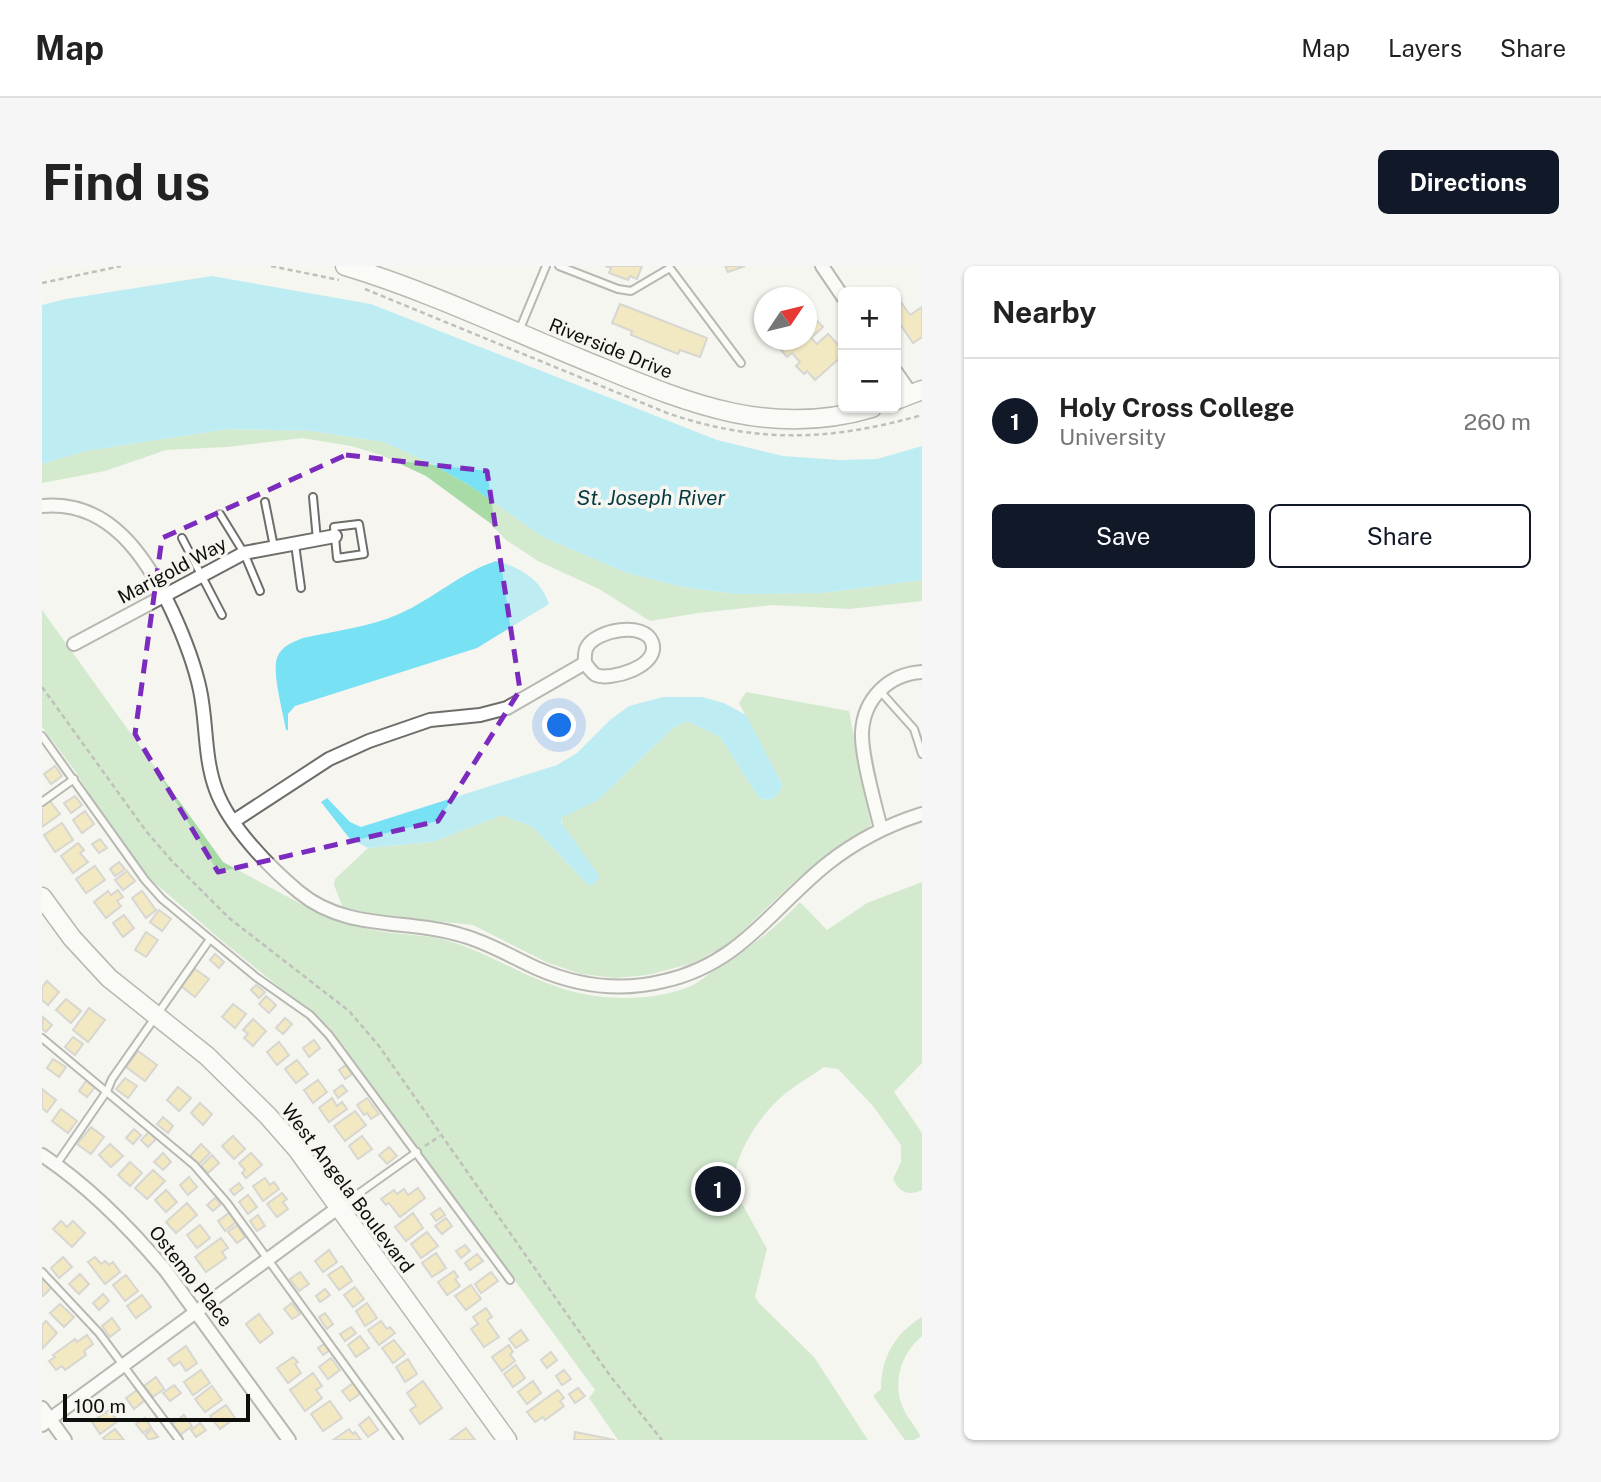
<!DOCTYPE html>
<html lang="en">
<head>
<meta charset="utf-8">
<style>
	:root { --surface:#fff; --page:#f6f6f6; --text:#222; --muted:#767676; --line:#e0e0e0; --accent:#111827 }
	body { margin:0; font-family:"Public Sans",sans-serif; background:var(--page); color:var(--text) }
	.controls { position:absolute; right:21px; top:21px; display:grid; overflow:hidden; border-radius:10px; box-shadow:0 2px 5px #0004 }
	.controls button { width:63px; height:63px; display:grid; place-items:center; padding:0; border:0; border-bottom:2px solid var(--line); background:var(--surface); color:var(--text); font:35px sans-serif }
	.compass { position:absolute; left:712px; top:21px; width:63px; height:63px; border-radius:50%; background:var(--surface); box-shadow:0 2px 5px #0004; rotate:55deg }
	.scale { position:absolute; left:21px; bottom:18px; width:187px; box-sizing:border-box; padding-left:7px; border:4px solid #0e0e0d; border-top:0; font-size:19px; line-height:24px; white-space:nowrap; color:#0e0e0d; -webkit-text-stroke:5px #f6f5f0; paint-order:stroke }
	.you { position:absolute; left:518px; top:460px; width:24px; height:24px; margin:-18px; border:5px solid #fff; border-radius:50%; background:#1a73e8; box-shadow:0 0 0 10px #1a73e833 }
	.badge { display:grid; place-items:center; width:46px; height:46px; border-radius:50%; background:var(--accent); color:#fff; font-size:23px; font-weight:700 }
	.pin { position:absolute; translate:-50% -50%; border:4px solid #fff; box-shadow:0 2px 7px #0006 }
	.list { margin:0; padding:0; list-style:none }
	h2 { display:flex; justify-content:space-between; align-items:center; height:91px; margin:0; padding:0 28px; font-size:30px }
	h2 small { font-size:23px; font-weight:400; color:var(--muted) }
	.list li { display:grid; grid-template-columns:46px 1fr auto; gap:21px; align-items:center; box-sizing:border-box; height:126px; padding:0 28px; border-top:2px solid var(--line) }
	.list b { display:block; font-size:26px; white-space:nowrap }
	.list p { margin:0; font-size:23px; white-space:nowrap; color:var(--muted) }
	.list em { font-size:23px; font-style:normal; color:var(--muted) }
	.actions { display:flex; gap:14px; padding:21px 28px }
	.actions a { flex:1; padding:16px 0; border:2px solid var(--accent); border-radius:10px; text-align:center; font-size:24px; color:var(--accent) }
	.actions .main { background:var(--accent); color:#fff }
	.map { position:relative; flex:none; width:880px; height:1174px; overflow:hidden; border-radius:10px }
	header { display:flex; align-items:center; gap:42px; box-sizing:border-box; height:98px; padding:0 35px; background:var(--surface); border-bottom:2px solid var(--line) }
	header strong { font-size:33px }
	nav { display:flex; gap:38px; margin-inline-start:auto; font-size:24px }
	.intro { display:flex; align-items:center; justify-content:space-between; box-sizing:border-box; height:168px; padding:0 42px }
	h1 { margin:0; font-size:49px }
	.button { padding:18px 32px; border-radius:10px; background:var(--accent); color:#fff; font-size:24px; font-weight:700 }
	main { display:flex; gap:42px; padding:0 42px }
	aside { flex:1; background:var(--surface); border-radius:10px; box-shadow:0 2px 5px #0004 }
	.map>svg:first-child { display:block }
</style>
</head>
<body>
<header>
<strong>Map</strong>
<nav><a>Map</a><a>Layers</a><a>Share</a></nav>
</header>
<div class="intro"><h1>Find us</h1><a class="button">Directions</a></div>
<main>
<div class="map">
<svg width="880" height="1174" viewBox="0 0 880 1174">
	<rect width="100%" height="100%" fill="#f6f5f0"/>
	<!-- green -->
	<g fill="#a8dba6">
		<polygon points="186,163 270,165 341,176 384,195 427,219 501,271 585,307 640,321 694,328 780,327 880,314 880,335 807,343 731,339 656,347 608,355 557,323 496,295 464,274 448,257 384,210 339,189 309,180 260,172 185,181 124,184 63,205 0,217 0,198 44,185"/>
		<path d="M 0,344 L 181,596 L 285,652 C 304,658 323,663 342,666 C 364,669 389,669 410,676 C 446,687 477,708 513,720 C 554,735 608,737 649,720 C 657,716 664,710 671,705 C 704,685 732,664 758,636 L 785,664 L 825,637 L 880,616 L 880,797 L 852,826 L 880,867 L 880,924 C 866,930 858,927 851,913 L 859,896 L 859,879 L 831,840 L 796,803 L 782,801 C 768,811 750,821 737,833 C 716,852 687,896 693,925 L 725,983 L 713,1031 L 716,1036 L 772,1091 L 826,1174 L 576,1174 L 547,1132 L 553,1124 L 288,762 L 179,674 L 107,612 L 60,549 L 33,505 L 0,461 Z"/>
		<path d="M 704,426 L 807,445 L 829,559 L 753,615 L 687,678 L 651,697 L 606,709 L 573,712 L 539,708 L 506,697 L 431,659 L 343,650 L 301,642 L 292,619 L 293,613 L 326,582 L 391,576 L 460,549 L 491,561 L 545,618 L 518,551 L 556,534 L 631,462 L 645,455 L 678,471 L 717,532 C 730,537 738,530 740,518 L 697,437 Z"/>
		<path d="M 880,1051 L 880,1070 C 858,1089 849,1119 863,1146 C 868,1156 877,1164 880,1174 L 863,1174 L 831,1130 L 839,1123 C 839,1092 853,1067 880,1051 Z"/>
	</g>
	<!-- water -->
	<g fill="#78e1f4">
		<polygon points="170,10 329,38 675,174 741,190 797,194 835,193 880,180 880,314 780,327 694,328 640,321 585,307 501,271 427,219 384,195 341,176 270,165 186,163 44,185 0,198 0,39 24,33"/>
		<path d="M 454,295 C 478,301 499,313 507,338 L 435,382 L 253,440 L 246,448 L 246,464 L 244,464 C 241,446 230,407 235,392 C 239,380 251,376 261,372 C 292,365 328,361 357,348 C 391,333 418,307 454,295 Z"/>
		<path d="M 621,431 L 660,431 L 682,437 L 704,449 L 740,518 C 738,530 730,537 717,532 L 678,471 L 645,455 L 631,462 L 556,534 L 519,552 L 519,556 L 556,608 L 557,613 L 550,620 L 545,618 L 491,561 L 460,549 L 391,576 L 326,582 L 308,573 L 279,536 L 285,532 L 308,556 L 319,561 L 515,499 L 535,487 L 568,454 L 587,440 Z"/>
	</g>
	<!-- building -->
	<g fill="#eed98b" stroke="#b1b0ac" stroke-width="2">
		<polygon points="563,0 600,0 595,13 588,10 586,14 567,7 569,2"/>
		<polygon points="683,0 703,0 686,6"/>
		<polygon points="856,32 868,49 880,41 880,71 871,77 854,52 854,33"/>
		<polygon points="578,38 665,72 658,91 638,84 636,88 589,69 590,65 570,57"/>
		<polygon points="764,43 781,61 769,72 775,78 786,68 801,84 801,89 773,114 765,105 762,108 754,100 758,96 750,87 745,91 738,83 741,81 734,74 764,74"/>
		<polygon points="13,500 20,510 9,518 2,508"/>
		<polygon points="33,530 40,539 29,547 22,537"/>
		<polygon points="8,535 18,548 0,561 0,541"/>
		<polygon points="43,545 52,558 40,567 31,554"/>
		<polygon points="20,557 31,574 13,586 2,569"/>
		<polygon points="58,573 65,582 57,587 50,578"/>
		<polygon points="36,577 42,584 38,587 46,596 31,607 19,590"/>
		<polygon points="77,596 83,603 73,610 68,603"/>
		<polygon points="53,600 63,614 44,627 34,613"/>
		<polygon points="85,605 93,615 81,624 73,614"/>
		<polygon points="76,624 81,631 75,635 79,640 64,652 52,636 66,625 69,629"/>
		<polygon points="100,625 114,644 104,652 90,632"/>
		<polygon points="117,644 129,653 120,665 108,656"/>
		<polygon points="82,649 92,662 81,671 71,657"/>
		<polygon points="104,666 116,674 104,691 93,684"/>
		<polygon points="173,688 182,696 177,702 168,694"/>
		<polygon points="153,703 167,713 153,731 139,720"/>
		<polygon points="5,715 17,726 6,739 0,734 0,721"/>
		<polygon points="214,719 223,726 217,732 209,724"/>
		<polygon points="224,730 234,739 227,747 217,738"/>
		<polygon points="24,733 39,745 29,757 14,744"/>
		<polygon points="191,738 204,748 193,762 180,751"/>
		<polygon points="47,742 63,754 46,776 31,764"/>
		<polygon points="1,751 10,759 4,766 0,763"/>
		<polygon points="243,752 250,758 241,768 234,762"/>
		<polygon points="211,753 224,765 211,780 202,772 206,768 201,764"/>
		<polygon points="31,771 41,778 33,789 23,781"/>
		<polygon points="272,774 278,782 267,791 261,782"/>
		<polygon points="237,776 247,789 235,799 225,786"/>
		<polygon points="96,785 115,799 103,815 84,801"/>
		<polygon points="11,793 24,801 17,811 5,802"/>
		<polygon points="255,794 266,808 254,817 243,803"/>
		<polygon points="304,799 310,808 303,813 297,804"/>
		<polygon points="83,812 95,820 86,832 74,823"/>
		<polygon points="276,814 285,826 271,837 262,824"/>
		<polygon points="44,815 53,821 45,831 37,825"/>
		<polygon points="300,819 305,825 296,832 292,825"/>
		<polygon points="136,821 149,832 137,845 125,834"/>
		<polygon points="0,823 14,834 5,846 0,842"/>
		<polygon points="290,832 295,840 300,836 305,843 287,856 277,842"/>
		<polygon points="325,832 337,848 329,853 325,847 322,849 315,839"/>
		<polygon points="158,837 170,848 161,859 149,847"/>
		<polygon points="19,843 35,855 26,867 10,855"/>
		<polygon points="313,845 324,859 303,875 292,860"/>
		<polygon points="121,851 131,860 126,867 115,858"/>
		<polygon points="49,861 62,871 49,888 35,878"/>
		<polygon points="92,863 99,869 91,878 84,872"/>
		<polygon points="107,866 114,873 106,881 99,874"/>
		<polygon points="191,870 203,883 192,893 180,880"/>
		<polygon points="320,870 330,883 316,893 307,880"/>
		<polygon points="68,878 81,890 69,901 57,889"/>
		<polygon points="159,878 168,887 157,898 148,890"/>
		<polygon points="347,881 355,890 345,898 337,889"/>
		<polygon points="121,887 129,896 121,904 112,896"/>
		<polygon points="209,887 220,899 204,912 200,907 203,904 197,897"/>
		<polygon points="170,889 177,897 166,907 159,900"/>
		<polygon points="88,896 100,907 88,920 76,909"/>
		<polygon points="111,904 123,915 105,933 93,922"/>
		<polygon points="147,911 155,921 146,929 138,919"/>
		<polygon points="223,912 228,919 232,916 237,923 221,935 211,920"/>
		<polygon points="197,917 201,922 192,929 188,924"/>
		<polygon points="376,922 383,932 358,951 347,937 344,939 339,933 352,924 355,928 362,923 366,929"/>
		<polygon points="124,924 135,936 124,946 113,934"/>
		<polygon points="240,927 245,933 241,936 246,943 235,951 225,938"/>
		<polygon points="206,929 215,941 206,948 197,936"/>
		<polygon points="173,932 179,938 171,945 165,939"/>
		<polygon points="145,937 155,949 134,967 124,956"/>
		<polygon points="398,942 403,949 394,955 389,948"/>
		<polygon points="187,947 194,956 183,965 176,955"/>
		<polygon points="371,947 381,962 364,975 353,961"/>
		<polygon points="216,949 223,960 215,965 208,955"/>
		<polygon points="404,952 410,960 400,968 393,960"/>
		<polygon points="19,955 25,961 31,955 43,967 30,981 11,963"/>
		<polygon points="158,959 168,972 155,982 145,969"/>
		<polygon points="195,959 203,971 195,977 186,966"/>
		<polygon points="385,966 396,980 379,992 369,978"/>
		<polygon points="179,972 186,982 180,986 184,992 164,1006 153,991"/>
		<polygon points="423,979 428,985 419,992 414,985"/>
		<polygon points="287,984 295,996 281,1006 273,995"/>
		<polygon points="394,987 404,1002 390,1011 380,997"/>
		<polygon points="435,988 441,995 428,1004 423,997"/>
		<polygon points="21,991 30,1001 17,1012 9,1002"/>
		<polygon points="53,991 59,998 63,995 67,999 71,996 78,1006 63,1018 46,996"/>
		<polygon points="300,1000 310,1015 297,1024 286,1009"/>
		<polygon points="412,1005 416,1011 413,1013 418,1020 405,1029 396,1016"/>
		<polygon points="258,1006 267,1018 257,1025 248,1013"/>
		<polygon points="449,1006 456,1015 439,1027 433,1018"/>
		<polygon points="38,1008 47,1018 37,1028 27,1018"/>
		<polygon points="84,1009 96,1025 83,1035 71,1019"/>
		<polygon points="0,1012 10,1021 1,1030 0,1030"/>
		<polygon points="429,1019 439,1033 424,1044 413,1030"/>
		<polygon points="313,1021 322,1033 311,1041 302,1029"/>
		<polygon points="283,1023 288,1029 278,1036 274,1030"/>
		<polygon points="61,1028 67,1035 57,1044 51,1037"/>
		<polygon points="100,1029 109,1041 94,1052 85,1040"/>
		<polygon points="250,1037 258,1048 250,1053 242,1043"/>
		<polygon points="325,1037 335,1052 323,1060 314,1045"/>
		<polygon points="18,1038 32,1051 22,1061 8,1047"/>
		<polygon points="444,1042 450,1051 445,1054 457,1071 442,1081 429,1063 436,1058 431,1051"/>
		<polygon points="283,1047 291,1058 285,1063 277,1051"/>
		<polygon points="217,1048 231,1067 218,1077 204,1058"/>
		<polygon points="70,1052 78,1063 68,1071 60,1060"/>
		<polygon points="4,1055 15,1067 0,1083 0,1059"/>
		<polygon points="339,1055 345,1063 348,1061 353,1067 337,1079 326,1064"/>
		<polygon points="309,1061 314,1067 303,1075 298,1068"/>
		<polygon points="479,1064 486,1074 474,1082 467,1073"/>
		<polygon points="45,1069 51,1078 42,1085 44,1089 23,1104 20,1100 14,1104 7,1095 13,1091 11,1089 33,1073 35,1076"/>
		<polygon points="318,1070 327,1082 314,1091 306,1079"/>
		<polygon points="352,1074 363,1088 351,1097 340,1082"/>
		<polygon points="282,1078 287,1085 281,1089 276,1082"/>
		<polygon points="467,1079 471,1086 468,1088 473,1095 460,1105 450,1091"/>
		<polygon points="144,1080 155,1097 144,1105 138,1096 132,1100 126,1093"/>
		<polygon points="509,1086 515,1094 505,1102 499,1094"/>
		<polygon points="251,1091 256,1096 253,1098 259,1107 246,1117 235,1102"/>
		<polygon points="289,1092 298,1104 286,1113 277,1101"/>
		<polygon points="366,1093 375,1108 363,1116 354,1101"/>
		<polygon points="474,1099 483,1112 471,1121 462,1108"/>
		<polygon points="159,1104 168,1117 151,1129 142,1116"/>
		<polygon points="522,1104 529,1113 520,1119 514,1110"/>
		<polygon points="271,1107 280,1120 274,1124 280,1132 263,1145 248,1124"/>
		<polygon points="114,1111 122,1123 111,1131 102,1120"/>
		<polygon points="381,1115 400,1142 378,1158 368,1144 374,1140 365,1127"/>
		<polygon points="491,1115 499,1127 485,1138 476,1126"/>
		<polygon points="311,1117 319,1127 308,1135 300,1125"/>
		<polygon points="132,1119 139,1127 128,1135 121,1127"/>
		<polygon points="170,1120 180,1134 163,1146 153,1133"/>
		<polygon points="536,1122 543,1130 533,1137 527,1128"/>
		<polygon points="95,1124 103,1134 92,1143 84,1132"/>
		<polygon points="516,1124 522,1132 518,1135 522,1140 503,1154 501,1151 493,1156 485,1146"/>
		<polygon points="288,1135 300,1152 281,1165 269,1148"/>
		<polygon points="184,1139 193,1152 178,1163 168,1150"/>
		<polygon points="67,1144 76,1155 58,1168 50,1156"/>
		<polygon points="142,1149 150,1160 138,1169 130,1158"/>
		<polygon points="327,1151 336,1164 326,1171 317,1159"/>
		<polygon points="103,1152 109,1161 101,1167 94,1158"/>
		<polygon points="158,1157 164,1164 154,1171 149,1164"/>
		<polygon points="424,1162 433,1174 408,1174"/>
		<polygon points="73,1163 82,1174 63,1174 61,1172"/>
		<polygon points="110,1163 116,1171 107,1174 103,1169"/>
		<polygon points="307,1163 311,1168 313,1166 319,1174 291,1174"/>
		<polygon points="533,1166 573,1174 532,1174"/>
	</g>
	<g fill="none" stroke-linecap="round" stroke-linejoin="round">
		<defs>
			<g id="lane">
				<polyline points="517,0 576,23 589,25 628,2 699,97"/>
				<polyline points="477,65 504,0"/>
				<polyline points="271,231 275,274"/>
				<polyline points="223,236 232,281"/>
				<polyline points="178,248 202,287 218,325"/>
				<polygon points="317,258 322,288 295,292 292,261"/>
				<polyline points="140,272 180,349"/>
				<polyline points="253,278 259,322"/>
				<polyline points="838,425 872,463 880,488"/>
				<polyline points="0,470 103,614 120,633 168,673 214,711 268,749 287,769 468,1014"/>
				<polyline points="0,536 32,513"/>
				<polyline points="0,772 152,899 185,937 357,1174"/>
				<polyline points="14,899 65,825 70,813 168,673"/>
				<polyline points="299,940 375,886"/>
				<polyline points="0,1006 57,1067 137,1174"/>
			</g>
			<g id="street">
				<polyline points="780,0 801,31"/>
				<polyline points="854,106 870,129"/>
				<path d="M 0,240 C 67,233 105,292 130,345 C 142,371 152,396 158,424 C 165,457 162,492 174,524 C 187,560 228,602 257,626 C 305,666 366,652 422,670 C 447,677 470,691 494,702 C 535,720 578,726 622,715 C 698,698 729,643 785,598 C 814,575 845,559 880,548"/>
				<polyline points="32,378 202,287 293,270"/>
				<path d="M 192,555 L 287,493 L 327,475 L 388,454 L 438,449 L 465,442 L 543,397 C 546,401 550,407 554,409 C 567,415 619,401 610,376 C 602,355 554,364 545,381 C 542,386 543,392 543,397"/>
				<path d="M 839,563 C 833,538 819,490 820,466 C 822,432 847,408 880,406"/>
				<path d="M 0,889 C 48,921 88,962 124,1005 L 247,1174"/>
				<polyline points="0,1142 23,1174"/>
				<polyline points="0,1159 297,941"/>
			</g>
			<g id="secondary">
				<path d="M 303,0 C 383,24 461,61 539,93 C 637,133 723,174 830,142"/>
				<polyline points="854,134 880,124"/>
				<polyline points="0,631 30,672 67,712 165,790 226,850 255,883 465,1174"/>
			</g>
		</defs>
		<!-- lane casing -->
		<use href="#lane" stroke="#6e6d69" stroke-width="10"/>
		<!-- street casing -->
		<use href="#street" stroke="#6e6d69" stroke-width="16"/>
		<!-- secondary casing -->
		<use href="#secondary" stroke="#6e6d69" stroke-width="21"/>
		<!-- path -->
		<g stroke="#7e7e7b" stroke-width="2.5" stroke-dasharray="5 3.5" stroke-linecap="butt">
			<polyline points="229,0 297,14"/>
			<polyline points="0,17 79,0"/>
			<path d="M 323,23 L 625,147 C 716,178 788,175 880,149"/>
			<polyline points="0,421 104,565 129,594 187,652 307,745 337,780 569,1111 620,1174"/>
			<polyline points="383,880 398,870"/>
		</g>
		<!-- lane -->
		<use href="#lane" stroke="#fff" stroke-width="6"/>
		<!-- street -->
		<use href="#street" stroke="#fff" stroke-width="12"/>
		<!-- secondary -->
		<use href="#secondary" stroke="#fff" stroke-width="18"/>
	</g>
	<!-- marked area -->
	<path d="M0 0H880V1174H0ZM 304,189 L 445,205 L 478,424 L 396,555 L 176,606 L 93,468 L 120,272 Z" fill="#f6f5f0" fill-opacity=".55" fill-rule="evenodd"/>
	<path fill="none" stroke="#7b2cbf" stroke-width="5" stroke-dasharray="14 9" stroke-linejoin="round" d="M 304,189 L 445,205 L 478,424 L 396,555 L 176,606 L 93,468 L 120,272 Z"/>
	<g text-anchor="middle" stroke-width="7" stroke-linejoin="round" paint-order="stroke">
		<!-- street labels -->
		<g font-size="19" fill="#0e0e0d" stroke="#f6f5f0">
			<text transform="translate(569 82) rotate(22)" y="7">Riverside Drive</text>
			<text transform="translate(130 304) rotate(-28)" y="7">Marigold Way</text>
			<text transform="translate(306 922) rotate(53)" y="7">West Angela Boulevard</text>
			<text transform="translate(149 1010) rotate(52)" y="7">Ostemo Place</text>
		</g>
		<!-- water labels -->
		<g font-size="21" font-style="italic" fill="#053a41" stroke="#f6f5f0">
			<text x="609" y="239">St. Joseph River</text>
		</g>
	</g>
</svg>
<div class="controls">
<button>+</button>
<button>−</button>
</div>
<svg class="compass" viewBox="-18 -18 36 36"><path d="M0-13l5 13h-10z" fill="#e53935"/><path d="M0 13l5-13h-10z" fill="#767676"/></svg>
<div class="scale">100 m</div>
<div class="you"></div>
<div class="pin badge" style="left:676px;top:923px">1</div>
</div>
<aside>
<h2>Nearby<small></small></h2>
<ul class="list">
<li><span class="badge">1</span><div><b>Holy Cross College</b><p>University</p></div><em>260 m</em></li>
</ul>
<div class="actions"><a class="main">Save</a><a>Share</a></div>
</aside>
</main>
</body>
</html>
